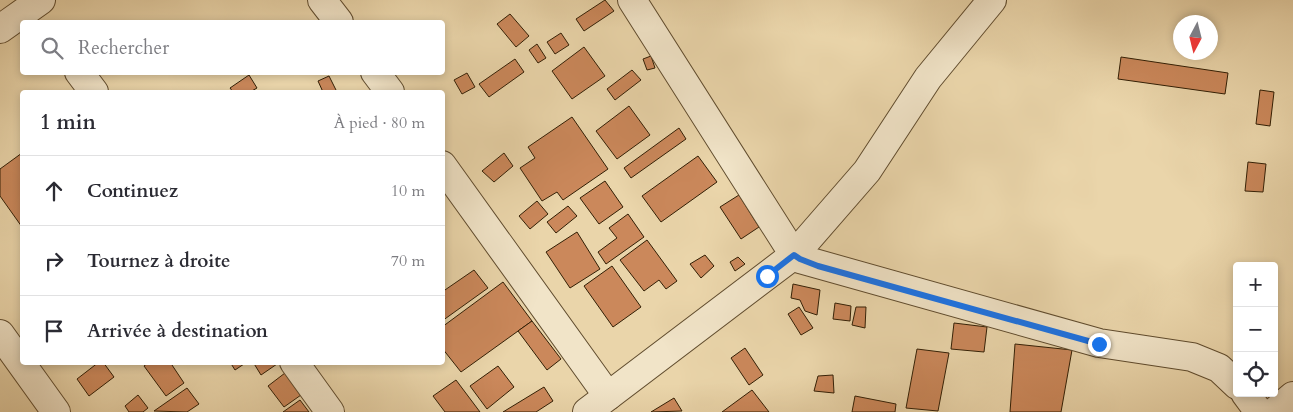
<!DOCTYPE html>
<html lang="fr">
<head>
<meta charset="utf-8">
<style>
	:root { --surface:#fff; --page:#f7f7f7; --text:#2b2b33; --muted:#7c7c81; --line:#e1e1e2 }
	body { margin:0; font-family:Cardo,serif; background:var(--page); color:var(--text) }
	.controls { position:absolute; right:15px; bottom:15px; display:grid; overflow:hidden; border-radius:5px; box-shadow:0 2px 8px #0003 }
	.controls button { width:45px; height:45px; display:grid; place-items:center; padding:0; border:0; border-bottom:1px solid var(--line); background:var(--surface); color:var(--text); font:25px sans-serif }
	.compass { position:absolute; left:1173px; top:15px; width:45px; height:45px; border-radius:50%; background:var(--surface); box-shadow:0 2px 8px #0003; rotate:187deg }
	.stop { position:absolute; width:15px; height:15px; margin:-11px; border:4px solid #1a73e8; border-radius:50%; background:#fff }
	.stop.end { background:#1a73e8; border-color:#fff; box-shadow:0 1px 5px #0008 }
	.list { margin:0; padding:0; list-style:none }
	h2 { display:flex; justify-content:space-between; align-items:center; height:65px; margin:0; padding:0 20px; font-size:21px }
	h2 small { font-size:16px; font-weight:400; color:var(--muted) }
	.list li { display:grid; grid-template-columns:32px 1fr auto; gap:15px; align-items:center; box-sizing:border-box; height:70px; padding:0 20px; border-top:1px solid var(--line) }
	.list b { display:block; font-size:19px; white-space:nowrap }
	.list em { font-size:16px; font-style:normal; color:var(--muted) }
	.icon { flex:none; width:28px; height:28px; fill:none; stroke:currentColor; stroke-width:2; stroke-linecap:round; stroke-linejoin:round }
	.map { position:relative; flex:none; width:1293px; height:412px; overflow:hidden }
	.search { position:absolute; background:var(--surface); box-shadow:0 2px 8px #0003; left:20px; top:20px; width:425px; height:55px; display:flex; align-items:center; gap:12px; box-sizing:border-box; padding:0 18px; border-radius:5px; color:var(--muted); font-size:19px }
	.panel { position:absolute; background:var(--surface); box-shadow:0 2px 8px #0003; left:20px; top:90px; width:425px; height:275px; border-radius:5px }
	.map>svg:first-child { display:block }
</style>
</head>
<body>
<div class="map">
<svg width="1293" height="412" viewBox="0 0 1293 412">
	<rect width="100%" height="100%" fill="#ead5aa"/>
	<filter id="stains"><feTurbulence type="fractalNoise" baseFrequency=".004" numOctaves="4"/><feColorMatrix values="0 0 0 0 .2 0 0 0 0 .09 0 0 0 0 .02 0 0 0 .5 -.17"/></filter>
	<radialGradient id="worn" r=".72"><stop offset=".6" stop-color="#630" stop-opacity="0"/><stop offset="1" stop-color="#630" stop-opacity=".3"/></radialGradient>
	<!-- building -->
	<g fill="#cb885b" stroke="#321f05">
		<polygon points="605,0 614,11 584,31 576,19"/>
		<polygon points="510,14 529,36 516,47 497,24"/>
		<polygon points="561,33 569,45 555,54 547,42"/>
		<polygon points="537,44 546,58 538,63 529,50"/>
		<polygon points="584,47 605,76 572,99 552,71"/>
		<polygon points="651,56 655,68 647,70 643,59"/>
		<polygon points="1121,57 1228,73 1225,94 1118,79"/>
		<polygon points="515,59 524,72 489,97 479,84"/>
		<polygon points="632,70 641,80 615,100 607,89"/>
		<polygon points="467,73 475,87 462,94 454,80"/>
		<polygon points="249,75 257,88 250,92 233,92 230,88"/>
		<polygon points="329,76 337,92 323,92 318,81"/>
		<polygon points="1260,90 1274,92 1270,126 1256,124"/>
		<polygon points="629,106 650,135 617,159 596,131"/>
		<polygon points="572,117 608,169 563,200 557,192 542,201 520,168 535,158 528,147"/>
		<polygon points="679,128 686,139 631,178 624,168"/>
		<polygon points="22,153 22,227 0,196 0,169"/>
		<polygon points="504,153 513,166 494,182 482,171"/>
		<polygon points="698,156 717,182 661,222 642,196"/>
		<polygon points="1248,162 1266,164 1263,192 1245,191"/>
		<polygon points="605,181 623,207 599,224 580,198"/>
		<polygon points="739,195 759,227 741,239 720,207"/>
		<polygon points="537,201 548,214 530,229 519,216"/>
		<polygon points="568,206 577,216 556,233 547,222"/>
		<polygon points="628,214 644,237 606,264 598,252 617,238 609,228"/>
		<polygon points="577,232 600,269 570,288 546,252"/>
		<polygon points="647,240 677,281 666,289 659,280 644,291 620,260"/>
		<polygon points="705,255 714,266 701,278 690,264"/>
		<polygon points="738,257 745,264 735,271 730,262"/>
		<polygon points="612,266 641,307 613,327 584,286"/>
		<polygon points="474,270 488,288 442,321 442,292"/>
		<polygon points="503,282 532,321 461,372 442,348 442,327"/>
		<polygon points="793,284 820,290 817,315 805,311 800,300 791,298"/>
		<polygon points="835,303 851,306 850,321 833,319"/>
		<polygon points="799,307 813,328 801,335 788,314"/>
		<polygon points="856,307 866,307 865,328 852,325"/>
		<polygon points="532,321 561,359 547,370 518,331"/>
		<polygon points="954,323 987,327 984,352 951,349"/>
		<polygon points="1015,344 1072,350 1061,412 1010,412"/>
		<polygon points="745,348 763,375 749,385 731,358"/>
		<polygon points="917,349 949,353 938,411 906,408"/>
		<polygon points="99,362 103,362 114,377 89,396 77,379"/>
		<polygon points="149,362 170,362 184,383 166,396 144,366"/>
		<polygon points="230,362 247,362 235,370"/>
		<polygon points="253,362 276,362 277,364 261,375"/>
		<polygon points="498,366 514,387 487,409 470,386"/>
		<polygon points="285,373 301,395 284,407 268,386"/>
		<polygon points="833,375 834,393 814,391 818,376"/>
		<polygon points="456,380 480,412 445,412 433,396"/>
		<polygon points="544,387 553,401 536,412 503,412"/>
		<polygon points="187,388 199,404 187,412 154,411"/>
		<polygon points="752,390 769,412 722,412"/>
		<polygon points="138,395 148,408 143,412 129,412 125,406"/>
		<polygon points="855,396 896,404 895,412 852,412"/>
		<polygon points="674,398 682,411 651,412"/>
		<polygon points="300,400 309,412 283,412"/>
	</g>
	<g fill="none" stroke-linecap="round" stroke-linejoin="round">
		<defs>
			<g id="minor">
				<polyline points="322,0 339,22"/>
				<polyline points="632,0 794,255 800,259 1099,343 1192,357 1219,368 1237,385"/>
				<polyline points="0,29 41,0"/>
				<polyline points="79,72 94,92"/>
				<polyline points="375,72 390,92"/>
				<polyline points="442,165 608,396"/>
				<polyline points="0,334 56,412"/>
				<polyline points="294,362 330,412"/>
				<polyline points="1245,393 1259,412"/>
				<polyline points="587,412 794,255 867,171 928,78 992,0"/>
				<polyline points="1274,412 1293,396"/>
			</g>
		</defs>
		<!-- minor casing -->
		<use href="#minor" stroke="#604c2e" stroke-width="30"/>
		<!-- minor -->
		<use href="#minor" stroke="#f1e4c8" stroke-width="28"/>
	</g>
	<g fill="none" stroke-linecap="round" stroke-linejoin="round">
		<!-- route -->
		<polyline stroke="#1a73e8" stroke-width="6" points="767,276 794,255 800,259 818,266 1099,344"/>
	</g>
	<rect width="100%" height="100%" filter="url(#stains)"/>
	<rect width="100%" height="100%" fill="url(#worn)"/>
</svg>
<div class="controls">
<button>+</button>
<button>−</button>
<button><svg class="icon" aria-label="locate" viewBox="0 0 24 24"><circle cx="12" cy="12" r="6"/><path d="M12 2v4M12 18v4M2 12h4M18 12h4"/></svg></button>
</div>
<svg class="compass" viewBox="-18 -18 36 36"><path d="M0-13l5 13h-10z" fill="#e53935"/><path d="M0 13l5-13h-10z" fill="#7c7c81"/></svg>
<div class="stop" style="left:767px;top:276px"></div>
<div class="stop end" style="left:1099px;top:344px"></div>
<div class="search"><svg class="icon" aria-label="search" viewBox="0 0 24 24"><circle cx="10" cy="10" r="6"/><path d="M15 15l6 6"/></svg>Rechercher</div>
<section class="panel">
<h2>1 min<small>À pied · 80 m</small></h2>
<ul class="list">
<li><svg class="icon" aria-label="ahead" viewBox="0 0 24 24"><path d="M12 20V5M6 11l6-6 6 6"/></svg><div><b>Continuez</b></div><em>10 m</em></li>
<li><svg class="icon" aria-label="right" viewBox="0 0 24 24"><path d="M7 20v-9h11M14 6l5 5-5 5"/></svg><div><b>Tournez à droite</b></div><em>70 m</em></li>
<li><svg class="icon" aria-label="arrive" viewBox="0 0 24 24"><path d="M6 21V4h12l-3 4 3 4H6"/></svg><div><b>Arrivée à destination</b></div></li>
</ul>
</section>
</div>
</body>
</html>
